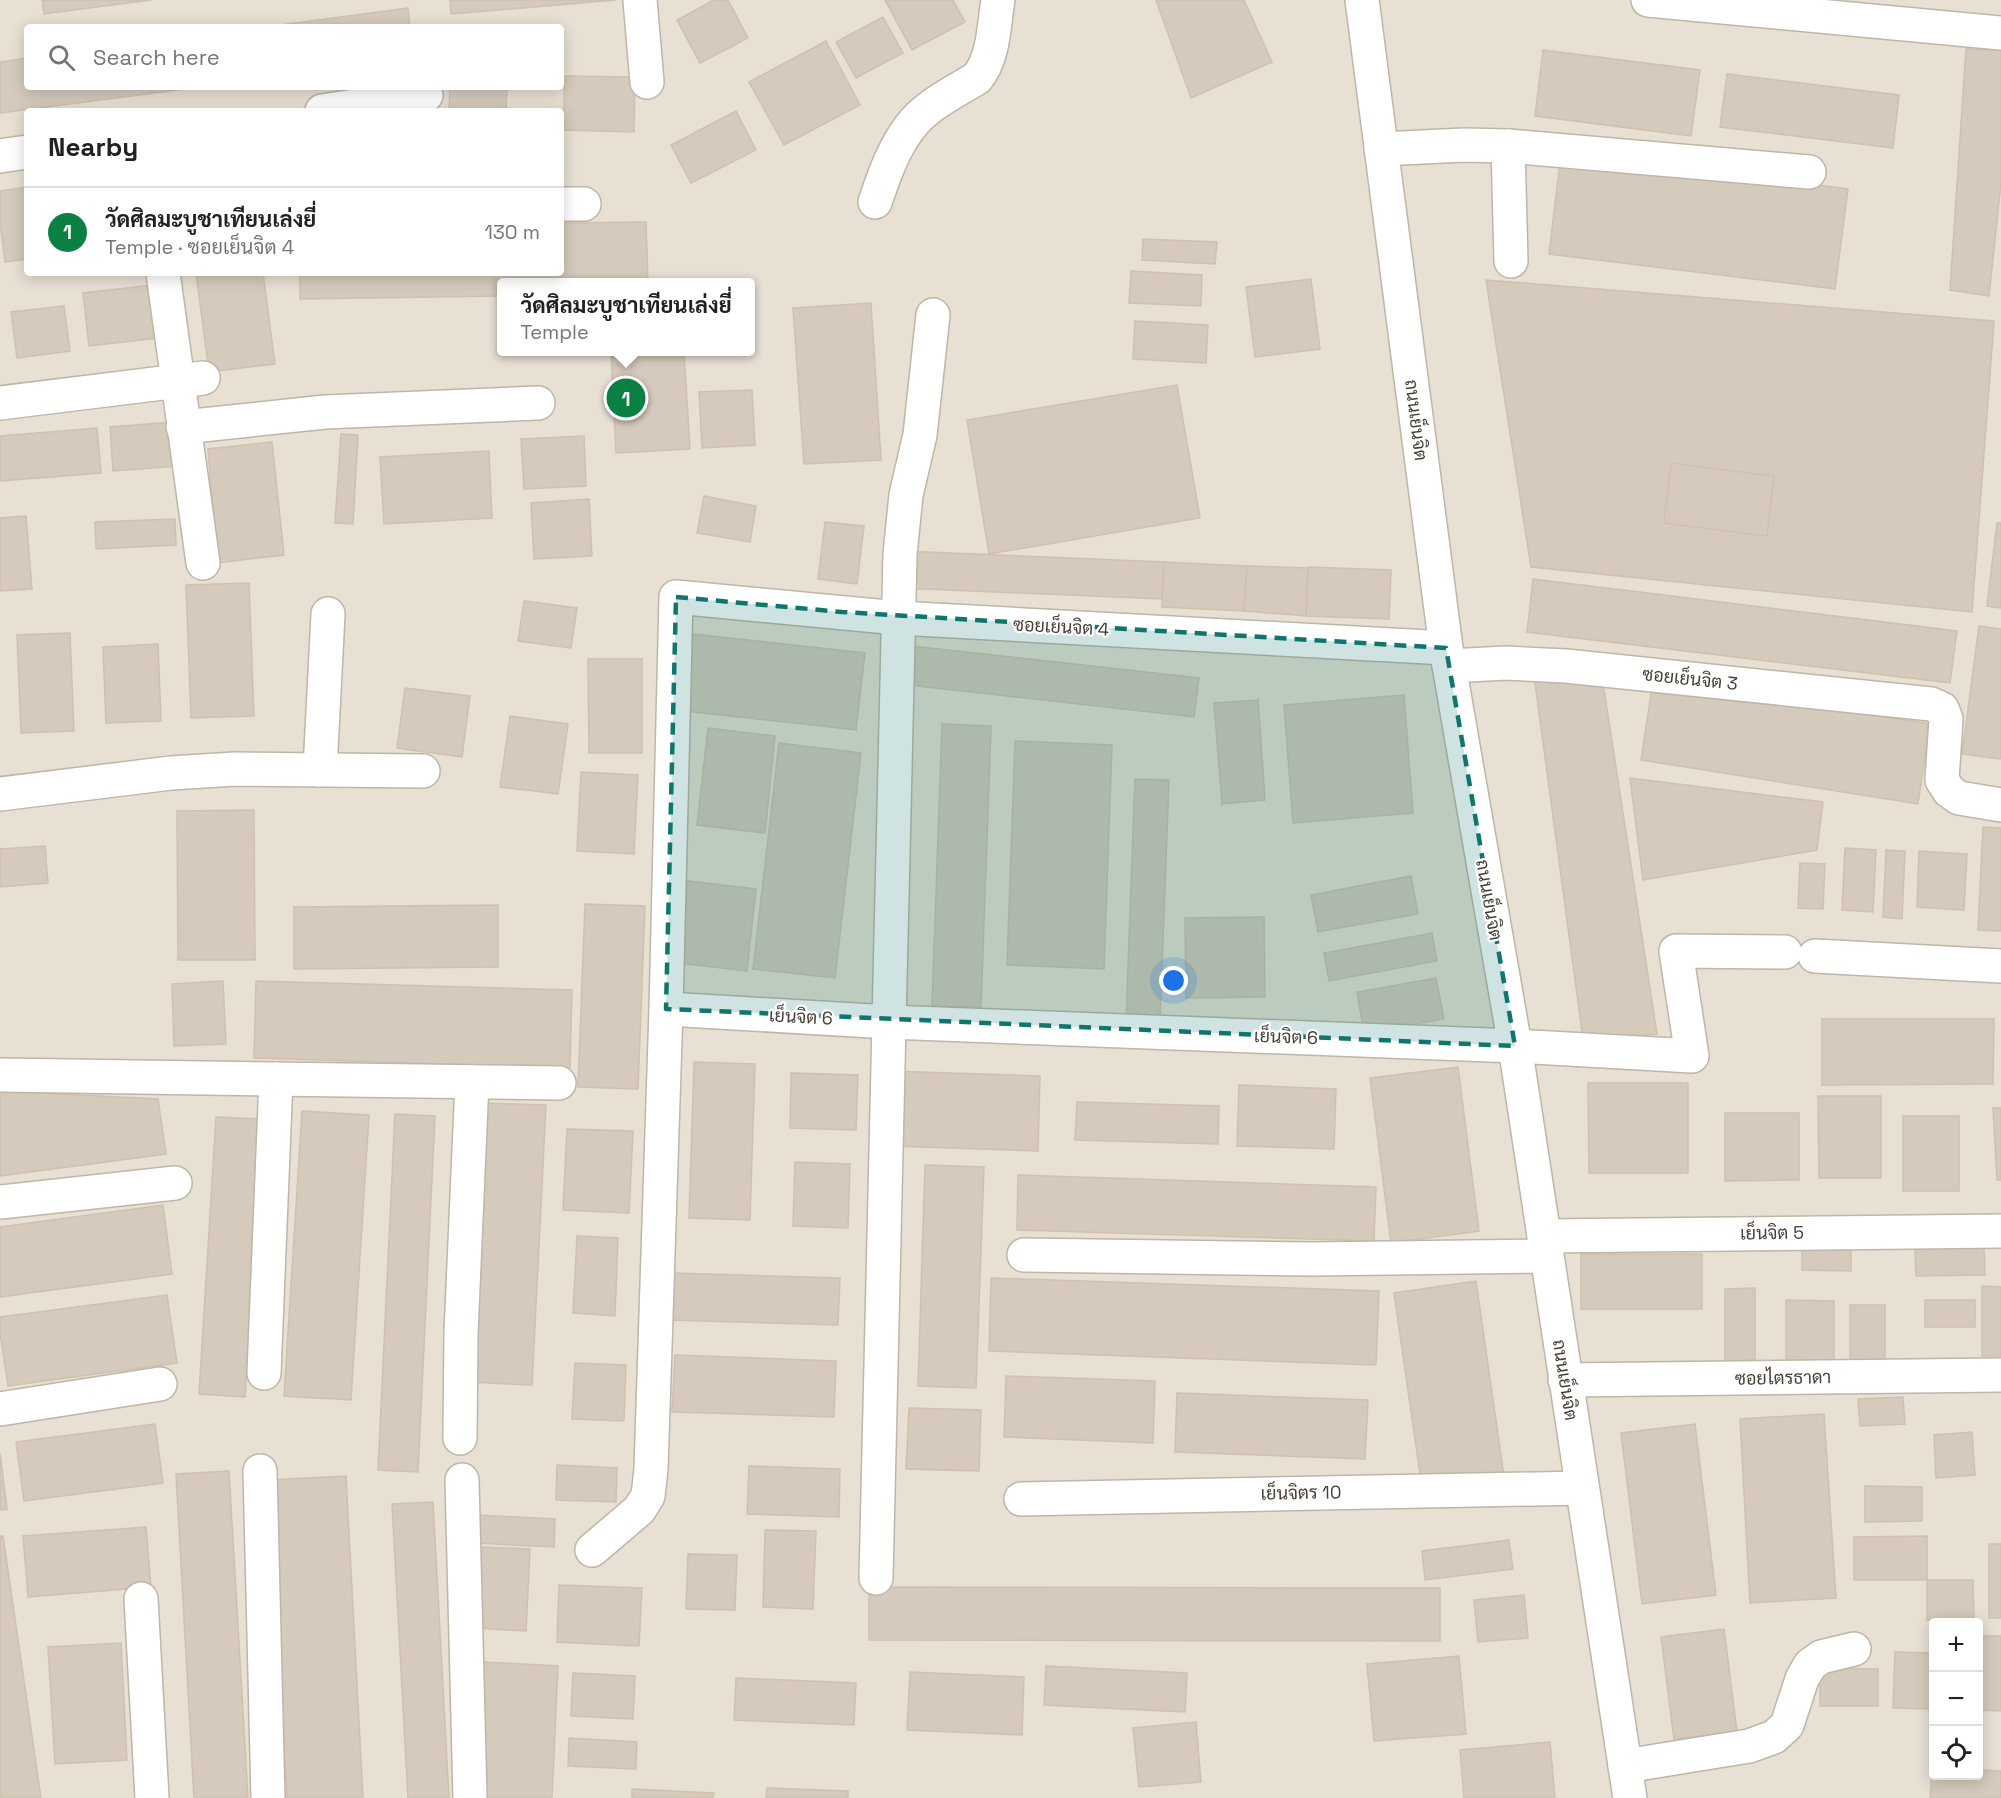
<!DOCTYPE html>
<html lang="en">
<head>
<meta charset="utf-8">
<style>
	:root { --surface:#fff; --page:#f6f6f6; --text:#202124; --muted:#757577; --line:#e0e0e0; --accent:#0b8043 }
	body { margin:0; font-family:"Space Grotesk",Sarabun,sans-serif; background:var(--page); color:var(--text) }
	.controls { position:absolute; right:18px; bottom:18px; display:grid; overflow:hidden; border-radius:6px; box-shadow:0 3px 15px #0003 }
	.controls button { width:54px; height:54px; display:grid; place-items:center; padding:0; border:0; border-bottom:2px solid var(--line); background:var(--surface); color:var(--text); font:30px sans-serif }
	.you { position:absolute; left:1174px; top:981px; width:21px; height:21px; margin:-15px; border:4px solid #fff; border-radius:50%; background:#1a73e8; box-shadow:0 0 0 9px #1a73e833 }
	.badge { display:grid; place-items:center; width:39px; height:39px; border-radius:50%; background:var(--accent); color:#fff; font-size:20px; font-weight:700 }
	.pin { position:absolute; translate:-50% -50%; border:3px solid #fff; box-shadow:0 2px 6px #0006 }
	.popup { position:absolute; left:497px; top:278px; width:258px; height:78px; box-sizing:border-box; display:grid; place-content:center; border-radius:6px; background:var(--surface); filter:drop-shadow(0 2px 4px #0005); font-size:20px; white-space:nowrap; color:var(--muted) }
	.popup b { font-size:22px; color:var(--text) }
	.popup::after { content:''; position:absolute; left:50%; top:100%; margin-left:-12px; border:12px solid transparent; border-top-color:var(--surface) }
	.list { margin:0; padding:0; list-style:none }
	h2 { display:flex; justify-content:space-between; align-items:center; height:78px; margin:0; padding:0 24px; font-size:26px }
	h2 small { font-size:20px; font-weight:400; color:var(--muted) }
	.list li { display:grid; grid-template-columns:39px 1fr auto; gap:18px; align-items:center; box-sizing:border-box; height:90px; padding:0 24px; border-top:2px solid var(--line) }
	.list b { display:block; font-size:22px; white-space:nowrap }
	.list p { margin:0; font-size:20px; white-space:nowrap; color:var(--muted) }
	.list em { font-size:20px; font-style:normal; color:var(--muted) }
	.icon { flex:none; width:33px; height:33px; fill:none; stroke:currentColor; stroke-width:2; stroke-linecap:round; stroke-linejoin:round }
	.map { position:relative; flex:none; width:2001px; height:1798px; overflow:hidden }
	.search { position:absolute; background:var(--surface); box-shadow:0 3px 15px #0003; left:24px; top:24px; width:540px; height:66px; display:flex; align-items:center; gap:15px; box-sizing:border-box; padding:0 21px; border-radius:6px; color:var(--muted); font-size:22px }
	.panel { position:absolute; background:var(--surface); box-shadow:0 3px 15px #0003; left:24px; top:108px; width:540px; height:168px; border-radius:6px }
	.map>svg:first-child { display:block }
</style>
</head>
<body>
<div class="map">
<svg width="2001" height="1798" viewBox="0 0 2001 1798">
	<rect width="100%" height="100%" fill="#f3eee5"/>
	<!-- residential -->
	<path fill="#e7e0d3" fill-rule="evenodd" d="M 0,0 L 2001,0 L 2001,1798 L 0,1798 ZM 27,27 L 561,27 L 561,87 L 27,87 ZM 27,111 L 561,111 L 561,273 L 27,273 ZM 502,282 L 750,282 L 750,352 L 502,352 ZM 1934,1622 L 1978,1622 L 1978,1776 L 1934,1776 Z"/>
	<!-- building -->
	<g fill="#d5cabb" stroke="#d0c1ae" stroke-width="1.5">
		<polygon points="42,0 151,0 44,14"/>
		<polygon points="450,0 616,0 451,14"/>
		<polygon points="714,0 728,0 748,38 700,63 677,20"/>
		<polygon points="885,0 953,0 965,22 912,50"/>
		<polygon points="1156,0 1244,0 1272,62 1191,98"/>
		<polygon points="408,8 410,27 265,27"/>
		<polygon points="883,17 903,53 856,78 836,42"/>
		<polygon points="826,41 860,105 784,145 749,82"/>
		<polygon points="1966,49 2001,50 2001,183 1989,296 1950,290"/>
		<polygon points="1543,50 1700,70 1691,136 1535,116"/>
		<polygon points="27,58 27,87 201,87 0,113 0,62"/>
		<polygon points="1727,74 1899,95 1893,148 1720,127"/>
		<polygon points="565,76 635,77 634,132 563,130"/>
		<polygon points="450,87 507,87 506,111 449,111"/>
		<polygon points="736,111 756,150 691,183 671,145"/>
		<polygon points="1561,154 1848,189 1835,289 1549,254"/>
		<polygon points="27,187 27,259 5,262 0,221 0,191"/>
		<polygon points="646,222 648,282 502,282 502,296 300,299 300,273 561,273 561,223"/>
		<polygon points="1143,239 1217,242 1215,264 1142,260"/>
		<polygon points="1131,271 1202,275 1201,306 1129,303"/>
		<polygon points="196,273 263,273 275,364 209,372"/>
		<polygon points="1311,279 1320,349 1255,357 1246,287"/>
		<polygon points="1486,280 1994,321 1972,612 1531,567"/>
		<polygon points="161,284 168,337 89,346 83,293"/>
		<polygon points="871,303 881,460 804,464 793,308"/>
		<polygon points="64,306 70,351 17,358 11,312"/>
		<polygon points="1135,321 1208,325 1206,363 1133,359"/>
		<polygon points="611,352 684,352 690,449 616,453"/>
		<polygon points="1177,385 1200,518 989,554 967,420"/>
		<polygon points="752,390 755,445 702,448 699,392"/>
		<polygon points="173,422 178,466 113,471 110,427"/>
		<polygon points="97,428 101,473 0,481 0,436"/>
		<polygon points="341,434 358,435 353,524 335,523"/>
		<polygon points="584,436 586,486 524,489 521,439"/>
		<polygon points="272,442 284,555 217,563 208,449"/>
		<polygon points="489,451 492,518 384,524 380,457"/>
		<polygon points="1671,463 1774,476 1767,536 1664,523"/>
		<polygon points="704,496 756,506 750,542 697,533"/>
		<polygon points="589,499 592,556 534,559 531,503"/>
		<polygon points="26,516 32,589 0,591 0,518"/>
		<polygon points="175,519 176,545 96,549 95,522"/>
		<polygon points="825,522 864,526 857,584 818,579"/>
		<polygon points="1997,523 2001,523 2001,608 1987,606"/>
		<polygon points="903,551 1164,562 1162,599 901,588"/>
		<polygon points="1164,562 1247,566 1244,611 1162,607"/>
		<polygon points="1247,566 1308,568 1306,616 1244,611"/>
		<polygon points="1308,567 1391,570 1389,619 1306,616"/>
		<polygon points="1533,579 1957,631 1950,683 1527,632"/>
		<polygon points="249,583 254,716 191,718 186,585"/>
		<polygon points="524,601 577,608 571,648 518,641"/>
		<polygon points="1979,626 2001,629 2001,759 1962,754"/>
		<polygon points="70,633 74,731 21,733 17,635"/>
		<polygon points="694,634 865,653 856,730 685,711"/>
		<polygon points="158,644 161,721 106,723 103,647"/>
		<polygon points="912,646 1199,678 1194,717 908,685"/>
		<polygon points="588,659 642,659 642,753 589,753"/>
		<polygon points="1533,668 1603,683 1657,1034 1583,1039"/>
		<polygon points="1653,681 1930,724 1918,804 1641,760"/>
		<polygon points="405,688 470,696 462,757 397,748"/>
		<polygon points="1404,695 1413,813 1293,823 1284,705"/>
		<polygon points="1258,700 1265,800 1222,804 1214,703"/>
		<polygon points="510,716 568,724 558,794 500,787"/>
		<polygon points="942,724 991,726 981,1007 932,1006"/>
		<polygon points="708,728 775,736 765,833 697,825"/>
		<polygon points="1015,741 1112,745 1104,969 1007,965"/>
		<polygon points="779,743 861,753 835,978 753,969"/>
		<polygon points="581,772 638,775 634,854 577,851"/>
		<polygon points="1630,778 1823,802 1817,850 1643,880"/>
		<polygon points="1135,779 1169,780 1160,1021 1126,1020"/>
		<polygon points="254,810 255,960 178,960 177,811"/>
		<polygon points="1983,827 2001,828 2001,931 1978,930"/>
		<polygon points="45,846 48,883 0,887 0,849"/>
		<polygon points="1845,848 1876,850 1873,912 1842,910"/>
		<polygon points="1886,850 1905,851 1902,919 1883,917"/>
		<polygon points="1919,851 1967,854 1964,910 1917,907"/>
		<polygon points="1800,863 1825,864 1823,909 1798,908"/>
		<polygon points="1411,876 1418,914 1318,932 1311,895"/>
		<polygon points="688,881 756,889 747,971 679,963"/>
		<polygon points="585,904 645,906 638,1089 578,1087"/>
		<polygon points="498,905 498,967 294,969 294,907"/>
		<polygon points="1264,917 1265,997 1186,998 1185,918"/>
		<polygon points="1432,933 1437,961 1329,981 1324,953"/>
		<polygon points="1436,978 1444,1019 1364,1033 1357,992"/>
		<polygon points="223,981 226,1044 174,1046 172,984"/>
		<polygon points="256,981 572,990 570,1068 254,1058"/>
		<polygon points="1822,1019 1994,1019 1993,1084 1822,1085"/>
		<polygon points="694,1062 755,1064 750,1220 689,1218"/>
		<polygon points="1458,1067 1479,1231 1391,1243 1370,1078"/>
		<polygon points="892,1071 1040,1076 1038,1151 889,1146"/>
		<polygon points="791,1073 858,1075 856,1130 790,1128"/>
		<polygon points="1588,1083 1688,1083 1688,1173 1589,1173"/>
		<polygon points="1239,1085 1336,1089 1334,1149 1237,1146"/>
		<polygon points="0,1091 158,1099 166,1154 0,1176"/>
		<polygon points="1818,1096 1881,1096 1881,1178 1819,1178"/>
		<polygon points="1077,1102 1219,1106 1218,1144 1075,1140"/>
		<polygon points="480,1103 546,1105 532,1385 467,1382"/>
		<polygon points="1993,1108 2001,1108 2001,1180 1997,1180"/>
		<polygon points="302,1111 369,1115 351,1400 284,1396"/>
		<polygon points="1725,1113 1799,1113 1799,1180 1725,1181"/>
		<polygon points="395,1114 435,1116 418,1472 378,1470"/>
		<rect x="1903" y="1116" width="56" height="75"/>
		<polygon points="216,1117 262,1119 245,1397 199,1394"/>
		<polygon points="567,1129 633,1131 629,1213 563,1210"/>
		<polygon points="795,1162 850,1164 848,1228 793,1226"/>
		<polygon points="925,1165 984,1167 976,1388 918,1386"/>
		<polygon points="1018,1175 1376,1187 1374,1241 1017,1230"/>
		<polygon points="163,1205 172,1274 0,1297 0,1227"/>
		<polygon points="577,1236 618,1238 615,1316 573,1313"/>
		<polygon points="1802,1240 1851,1240 1851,1271 1802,1270"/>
		<polygon points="1984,1245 1985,1275 1916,1276 1915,1246"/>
		<rect x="1581" y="1254" width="121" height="55"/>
		<polygon points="670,1273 840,1278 838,1325 669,1320"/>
		<polygon points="991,1278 1379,1291 1376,1365 989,1351"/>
		<polygon points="1476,1281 1504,1476 1422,1488 1394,1293"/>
		<polygon points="1982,1286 2001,1287 2001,1356 1982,1356"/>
		<polygon points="1755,1288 1755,1360 1725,1361 1725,1289"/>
		<polygon points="167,1295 177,1363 8,1386 0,1333 0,1317"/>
		<polygon points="1786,1300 1834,1301 1834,1365 1786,1366"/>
		<rect x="1925" y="1300" width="50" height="27"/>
		<rect x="1850" y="1305" width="35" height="61"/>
		<polygon points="675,1355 836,1361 834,1417 672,1412"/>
		<polygon points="575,1363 626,1365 624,1421 572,1419"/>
		<polygon points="1006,1376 1155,1381 1153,1443 1004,1437"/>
		<polygon points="1177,1393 1368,1400 1365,1459 1175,1452"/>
		<polygon points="1903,1397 1905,1424 1860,1426 1858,1399"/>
		<polygon points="909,1408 981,1410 979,1471 906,1469"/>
		<polygon points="1824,1414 1836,1598 1750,1603 1740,1419"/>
		<polygon points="155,1424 163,1483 24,1501 16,1442"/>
		<polygon points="1695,1424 1716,1595 1642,1604 1621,1433"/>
		<polygon points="1972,1432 1975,1475 1936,1478 1934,1435"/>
		<polygon points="0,1453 7,1509 0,1510"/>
		<polygon points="557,1465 617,1468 616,1502 556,1500"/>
		<polygon points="749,1466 840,1469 839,1517 747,1514"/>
		<polygon points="229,1471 248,1798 194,1798 176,1474"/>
		<polygon points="346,1476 363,1798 287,1798 269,1480"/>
		<polygon points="1865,1486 1922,1487 1922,1521 1865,1522"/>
		<polygon points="433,1502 449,1798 408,1798 392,1504"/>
		<polygon points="476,1515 555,1519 554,1547 475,1543"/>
		<polygon points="146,1527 151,1587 28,1597 23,1536"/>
		<polygon points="765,1530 816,1531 813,1609 763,1607"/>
		<polygon points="0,1536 3,1536 41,1798 0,1798"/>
		<polygon points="1927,1536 1927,1580 1854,1580 1854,1537"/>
		<polygon points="1509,1540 1513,1569 1425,1580 1422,1551"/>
		<rect x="1989" y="1544" width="12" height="74"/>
		<polygon points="480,1547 530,1549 526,1631 476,1628"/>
		<polygon points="688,1554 737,1555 735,1610 686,1609"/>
		<polygon points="1927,1580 1973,1580 1974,1620 1927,1620"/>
		<polygon points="559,1585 642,1588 639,1646 557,1642"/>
		<polygon points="869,1587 1440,1588 1440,1641 869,1640"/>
		<polygon points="1524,1595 1528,1638 1478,1642 1474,1600"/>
		<polygon points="1724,1629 1737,1732 1674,1739 1661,1637"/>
		<polygon points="1978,1636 2001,1636 2001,1711 1978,1710"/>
		<polygon points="121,1643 127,1760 55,1764 48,1647"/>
		<polygon points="1895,1652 1931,1653 1930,1709 1893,1708"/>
		<polygon points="1459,1656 1466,1734 1374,1741 1367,1664"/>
		<polygon points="483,1662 558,1666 552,1798 476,1798"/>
		<polygon points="1046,1666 1187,1673 1185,1712 1044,1705"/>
		<polygon points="1820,1668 1878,1669 1878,1706 1820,1706"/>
		<polygon points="910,1672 1024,1677 1022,1735 907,1730"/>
		<polygon points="573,1673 635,1676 633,1719 571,1716"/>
		<polygon points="736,1678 856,1683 854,1725 734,1720"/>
		<polygon points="1196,1722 1201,1782 1139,1787 1133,1728"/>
		<polygon points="569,1738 637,1742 636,1769 568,1766"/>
		<polygon points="1550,1742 1555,1798 1464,1798 1460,1750"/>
		<polygon points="1932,1769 1934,1769 1934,1776 1978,1776 1978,1770 2001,1771 2001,1798 1930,1798"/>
		<polygon points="767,1788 848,1791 848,1798 766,1798"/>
		<polygon points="632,1789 714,1793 713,1798 632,1798"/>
	</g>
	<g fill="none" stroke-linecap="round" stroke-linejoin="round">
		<defs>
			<g id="minor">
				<polyline points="640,0 647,82"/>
				<polyline points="1362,0 1446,648 1515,1046 1630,1798"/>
				<polyline points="1648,0 2001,33"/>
				<polyline points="322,111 426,95"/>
				<polyline points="1508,146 1511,261"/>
				<polyline points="1381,149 1464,145 1508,146 1809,172"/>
				<polyline points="0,156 27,152"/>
				<path d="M 875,202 C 884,176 893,149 910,127 C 926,105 955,92 977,78 C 994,58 994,24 998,0"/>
				<polyline points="561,204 584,204"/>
				<polyline points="163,273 203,563"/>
				<polyline points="0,403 203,378"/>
				<polyline points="183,427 325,412 538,403"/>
				<polyline points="1449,666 1506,663 1566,666 1931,704 1942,709 1946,719 1942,780 1949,791 1959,798 2001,805"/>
				<polyline points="320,770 328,614"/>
				<polyline points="0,794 171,773 235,769 423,771"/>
				<polyline points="1815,956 2001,966"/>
				<polyline points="666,1009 889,1022 1515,1046 1692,1056 1676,951 1785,952"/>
				<polyline points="0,1075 559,1083"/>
				<polyline points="0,1202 175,1183"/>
				<polyline points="1544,1236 2001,1231"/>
				<polyline points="1024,1255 1312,1259 1546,1256"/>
				<polyline points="264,1373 276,1079"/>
				<polyline points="1565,1380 2001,1375"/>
				<polyline points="0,1409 160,1384"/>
				<polyline points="460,1438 461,1333 472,1082"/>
				<polyline points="260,1471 268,1798"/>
				<polyline points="462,1480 470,1798"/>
				<polyline points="1021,1499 1582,1488"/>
				<polyline points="592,1550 639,1510 648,1496 651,1469 666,1009 676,597 898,618 1446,648"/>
				<polyline points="876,1578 900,554 906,495 920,435 933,315"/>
				<polyline points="141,1599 152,1798"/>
				<polyline points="1625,1766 1749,1746 1774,1737 1787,1725 1802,1679 1810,1665 1821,1657 1854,1649"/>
			</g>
		</defs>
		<!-- minor casing -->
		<use href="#minor" stroke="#beb6a8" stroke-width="36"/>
		<!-- minor -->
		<use href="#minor" stroke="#fff" stroke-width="33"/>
	</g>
	<!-- marked area -->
	<path fill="#0f766e" fill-opacity="0.2" stroke="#0f766e" stroke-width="4.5" stroke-dasharray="12 8" stroke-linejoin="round" d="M 676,597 L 842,612 L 1446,648 L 1515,1046 L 666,1009 Z"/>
	<g text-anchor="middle" stroke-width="4.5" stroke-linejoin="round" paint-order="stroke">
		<!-- street labels -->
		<g font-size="18" fill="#463e35" stroke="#fff">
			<text transform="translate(1416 420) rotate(83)" y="6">ถนนเย็นจิต</text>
			<text transform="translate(1061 627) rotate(3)" y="6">ซอยเย็นจิต 4</text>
			<text transform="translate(1690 679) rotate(6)" y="6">ซอยเย็นจิต 3</text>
			<text transform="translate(1489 900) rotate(80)" y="6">ถนนเย็นจิต</text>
			<text transform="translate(801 1017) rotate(3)" y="6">เย็นจิต 6</text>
			<text transform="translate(1286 1037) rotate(2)" y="6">เย็นจิต 6</text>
			<text transform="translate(1772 1233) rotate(-1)" y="6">เย็นจิต 5</text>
			<text transform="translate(1783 1378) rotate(-1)" y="6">ซอยไตรธาดา</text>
			<text transform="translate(1565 1380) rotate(81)" y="6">ถนนเย็นจิต</text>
			<text transform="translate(1301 1493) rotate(-1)" y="6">เย็นจิตร 10</text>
		</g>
	</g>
</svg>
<div class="controls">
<button>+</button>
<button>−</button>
<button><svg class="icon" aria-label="locate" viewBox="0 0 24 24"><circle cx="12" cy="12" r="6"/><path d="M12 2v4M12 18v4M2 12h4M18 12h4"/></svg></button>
</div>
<div class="you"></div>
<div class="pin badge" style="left:626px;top:398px">1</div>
<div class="popup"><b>วัดศิลมะบูชาเทียนเล่งยี่</b>Temple</div>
<div class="search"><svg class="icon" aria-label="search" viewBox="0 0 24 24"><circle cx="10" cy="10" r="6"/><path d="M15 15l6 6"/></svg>Search here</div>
<section class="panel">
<h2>Nearby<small></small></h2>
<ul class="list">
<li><span class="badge">1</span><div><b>วัดศิลมะบูชาเทียนเล่งยี่</b><p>Temple · ซอยเย็นจิต 4</p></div><em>130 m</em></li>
</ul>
</section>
</div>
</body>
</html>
